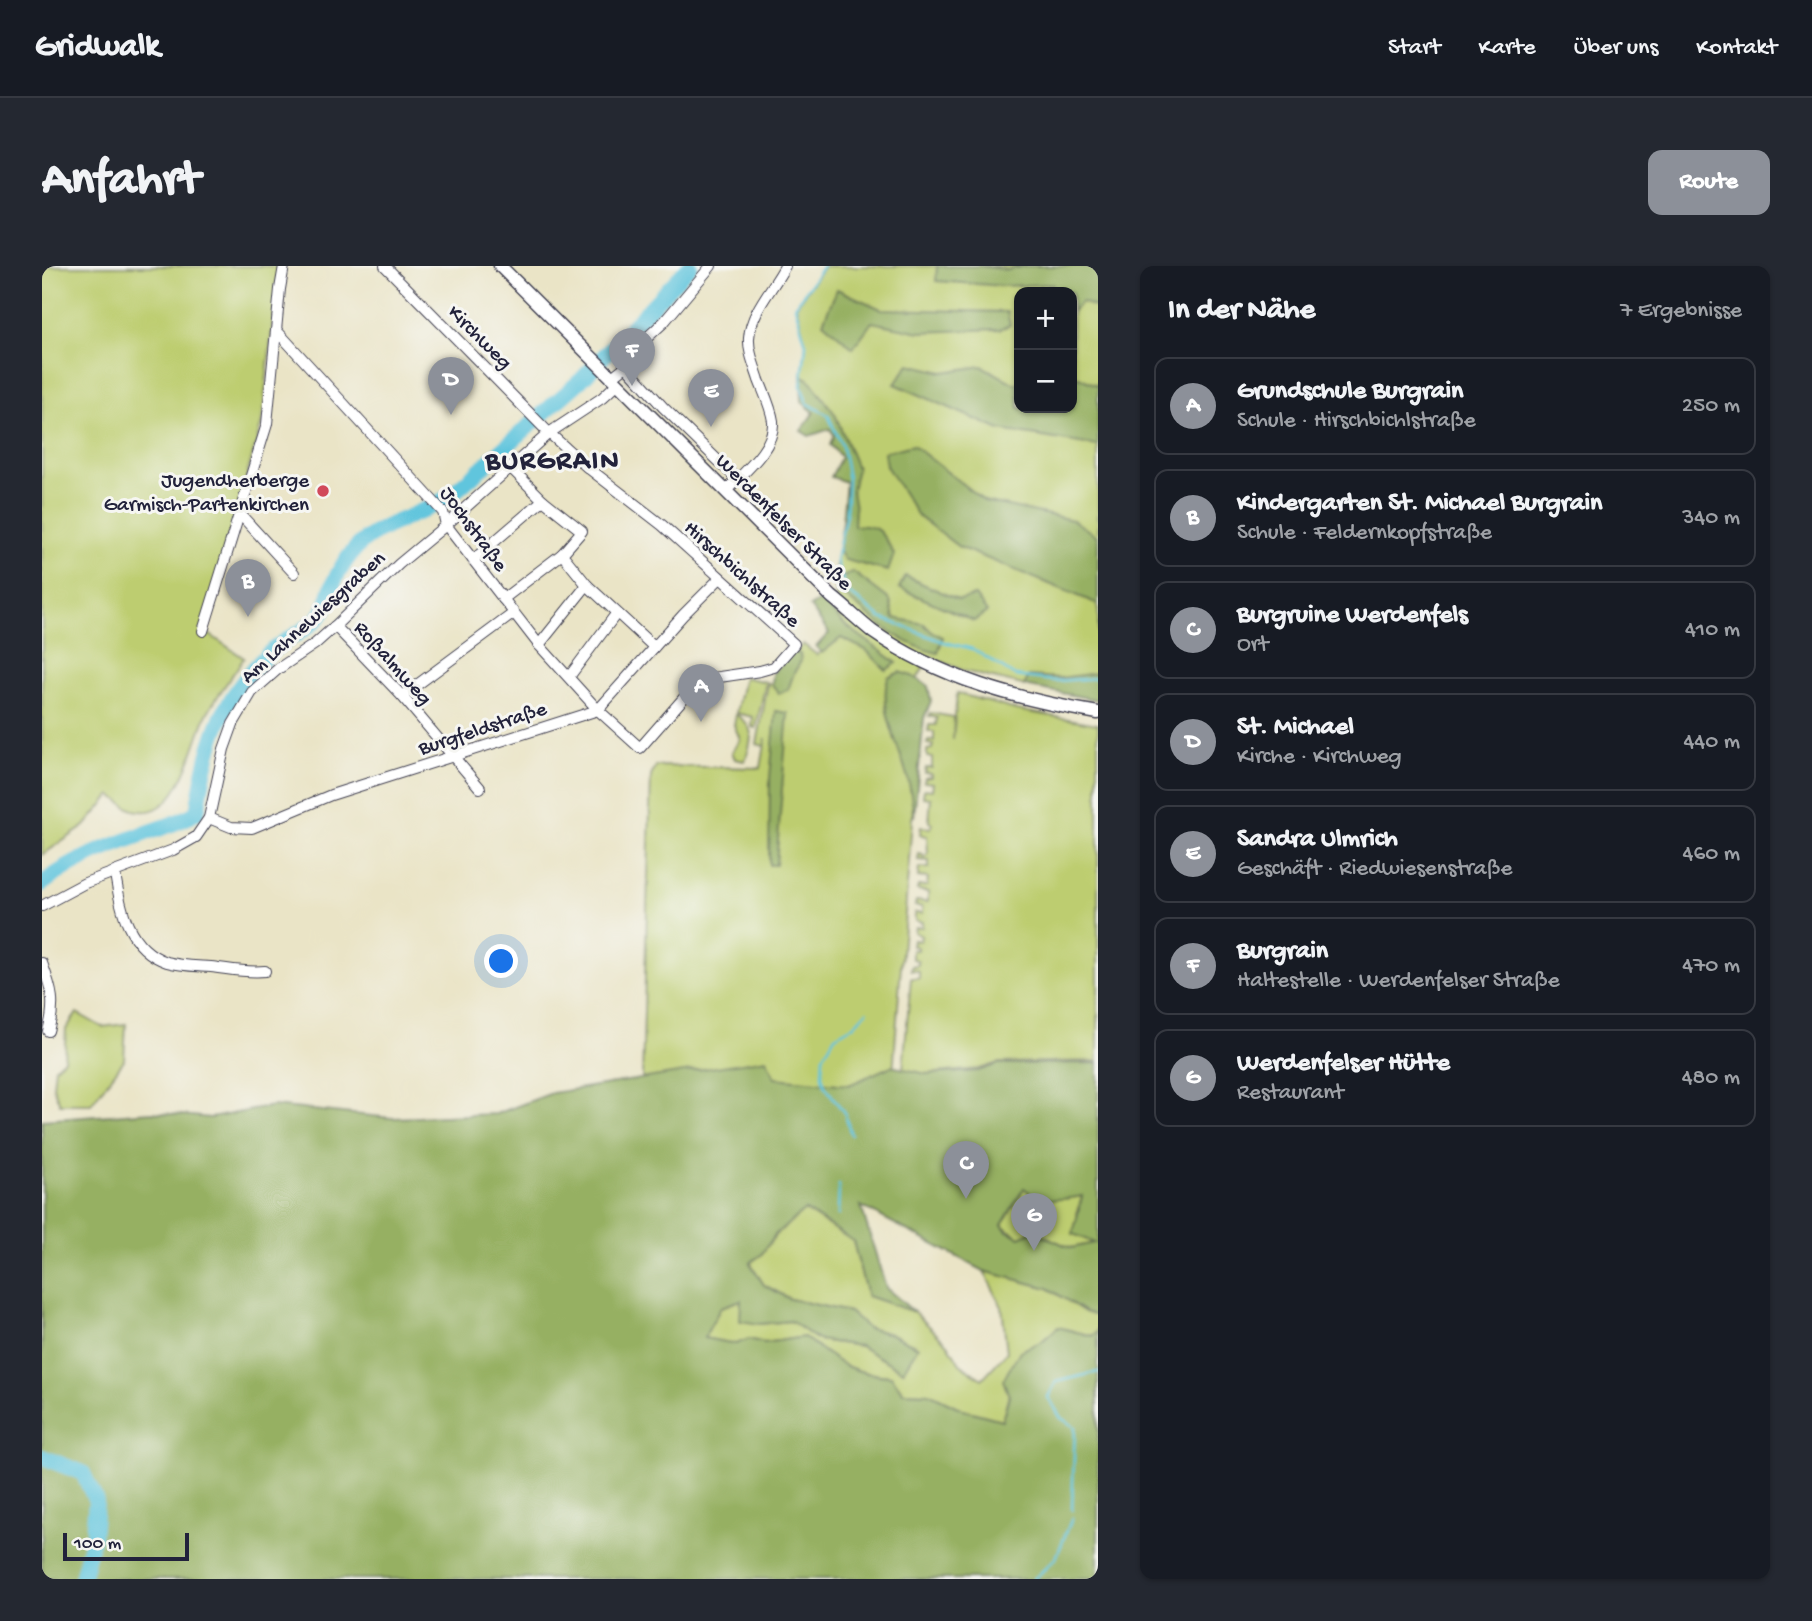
<!DOCTYPE html>
<html lang="de">
<head>
<meta charset="utf-8">
<style>
	:root { --surface:#171b24; --page:#242831; --text:#f1f3f6; --muted:#9ea1a6; --line:#363941; --accent:#8c9099 }
	body { margin:0; font-family:"Gochi Hand",sans-serif; background:var(--page); color:var(--text) }
	.controls { position:absolute; right:21px; top:21px; display:grid; overflow:hidden; border-radius:14px; box-shadow:0 2px 5px #0004 }
	.controls button { width:63px; height:63px; display:grid; place-items:center; padding:0; border:0; border-bottom:2px solid var(--line); background:var(--surface); color:var(--text); font:35px sans-serif }
	.scale { position:absolute; left:21px; bottom:18px; width:126px; box-sizing:border-box; padding-left:7px; border:4px solid #22223b; border-top:0; font-size:19px; line-height:24px; white-space:nowrap; color:#22223b; -webkit-text-stroke:5px #f6f6f2; paint-order:stroke }
	.you { position:absolute; left:460px; top:696px; width:24px; height:24px; margin:-18px; border:5px solid #fff; border-radius:50%; background:#1a73e8; box-shadow:0 0 0 10px #1a73e833 }
	.badge { display:grid; place-items:center; width:46px; height:46px; border-radius:50%; background:var(--accent); color:#fff; font-size:23px; font-weight:700 }
	.pin { position:absolute; translate:-50% -58px; filter:drop-shadow(0 2px 4px #0008) }
	.pin::after { content:''; position:absolute; top:37px; width:24px; height:21px; background:inherit; clip-path:polygon(0 0,100% 0,50% 100%) }
	.list { margin:0; padding:0; list-style:none }
	h2 { display:flex; justify-content:space-between; align-items:center; height:91px; margin:0; padding:0 28px; font-size:30px }
	h2 small { font-size:23px; font-weight:400; color:var(--muted) }
	.list li { display:grid; grid-template-columns:46px 1fr auto; gap:21px; align-items:center; box-sizing:border-box; height:98px; margin:0 14px 14px; padding:0 14px; border:2px solid var(--line); border-radius:14px }
	.list b { display:block; font-size:26px; white-space:nowrap }
	.list p { margin:0; font-size:23px; white-space:nowrap; color:var(--muted) }
	.list em { font-size:23px; font-style:normal; color:var(--muted) }
	.map { position:relative; flex:none; width:1056px; height:1313px; overflow:hidden; border-radius:14px }
	header { display:flex; align-items:center; gap:42px; box-sizing:border-box; height:98px; padding:0 35px; background:var(--surface); border-bottom:2px solid var(--line) }
	header strong { font-size:33px }
	nav { display:flex; gap:38px; margin-inline-start:auto; font-size:24px }
	.intro { display:flex; align-items:center; justify-content:space-between; box-sizing:border-box; height:168px; padding:0 42px }
	h1 { margin:0; font-size:49px }
	.button { padding:18px 32px; border-radius:14px; background:var(--accent); color:#fff; font-size:24px; font-weight:700 }
	main { display:flex; gap:42px; padding:0 42px }
	aside { flex:1; background:var(--surface); border-radius:14px; box-shadow:0 2px 5px #0004 }
	.map>svg:first-child { display:block }
</style>
</head>
<body>
<header>
<strong>Gridwalk</strong>
<nav><a>Start</a><a>Karte</a><a>Über uns</a><a>Kontakt</a></nav>
</header>
<div class="intro"><h1>Anfahrt</h1><a class="button">Route</a></div>
<main>
<div class="map">
<svg width="1056" height="1313" viewBox="0 0 1056 1313">
	<rect width="100%" height="100%" fill="#f6f6f2"/>
	<filter id="ink" filterUnits="userSpaceOnUse"><feTurbulence type="fractalNoise" baseFrequency=".0143" numOctaves="2"/><feDisplacementMap in="SourceGraphic" scale="14" xChannelSelector="R" yChannelSelector="G"/><feConvolveMatrix kernelMatrix="1 2 1 2 8 2 1 2 1" color-interpolation-filters="sRGB"/></filter>
	<filter id="wash" filterUnits="userSpaceOnUse"><feTurbulence type="fractalNoise" baseFrequency=".00686" numOctaves="4" result="noise"/><feDisplacementMap in="SourceGraphic" scale="28" xChannelSelector="R" yChannelSelector="G"/><feGaussianBlur stdDeviation="1.57" result="paint"/><feColorMatrix in="noise" values="0 0 0 0 0 0 0 0 0 0 0 0 0 0 0 0 0 1.4 0 .05"/><feComposite in="paint" operator="in"/></filter>
	<g filter="url(#wash)">
		<rect width="100%" height="100%" fill="#eae4c6"/>
		<!-- green -->
		<g fill="#bdcd70" stroke="#707856" stroke-width="2" fill-rule="evenodd">
			<path d="M 0,0 L 237,0 L 220,156 L 161,364 L 202,392 C 190,410 177,427 166,446 C 151,475 139,557 92,544 C 84,542 76,533 69,529 L 43,560 L 0,589 Z"/>
			<path d="M 782,0 L 1056,0 L 1056,432 L 980,419 L 922,405 L 888,390 L 874,415 L 873,513 L 851,807 L 806,821 L 704,812 L 600,813 L 609,510 L 614,500 L 719,502 L 724,472 L 722,480 L 715,478 L 726,417 L 734,418 L 737,404 L 761,378 L 775,389 L 794,369 L 794,294 L 804,248 L 806,213 L 800,180 L 759,120 L 764,78 L 754,40 ZM 977,26 L 1030,26 L 1030,142 L 977,142 Z"/>
			<polygon points="702,411 724,416 714,462 710,461 711,451 694,447"/>
			<polygon points="915,427 974,444 1056,458 1056,795 956,797 937,803 884,808 861,803 869,712 877,712 877,705 869,704 870,700 876,699 876,694 870,693 870,684 875,684 875,681 870,680 871,674 878,675 879,670 872,666 873,661 880,661 880,656 873,655 873,647 880,647 880,641 873,640 874,635 886,636 886,626 875,624 876,620 885,620 886,612 876,611 877,602 887,602 887,595 876,594 877,588 881,589 882,593 886,588 885,570 878,569 879,561 889,562 890,557 887,556 889,532 881,531 882,523 890,524 891,517 882,516 883,512 889,511 889,508 883,507 884,502 890,502 890,492 885,491 885,484 890,483 891,479 885,478 886,475 892,475 892,466 886,465 887,459 894,459 895,452 887,450 888,447 912,451 911,474"/>
			<path d="M 694,448 C 715,464 710,472 703,495 L 693,493 L 690,486 L 698,473 L 692,459 Z"/>
			<polygon points="35,747 60,761 84,758 82,794 49,838 18,838 11,821 13,801 22,793 24,763"/>
			<polygon points="982,922 1041,930 1034,947 1053,977 1029,982 992,965 978,971 960,959"/>
			<path d="M 762,944 L 811,975 L 825,1030 L 872,1046 L 906,1078 L 918,1098 L 940,1113 L 965,1086 L 960,1041 L 942,1005 L 1006,1022 L 1043,1046 L 1056,1050 L 1056,1065 L 1051,1070 L 1016,1061 L 999,1076 L 978,1085 L 960,1154 L 922,1144 L 887,1127 L 861,1126 L 849,1110 C 807,1108 794,1095 762,1071 L 722,1077 L 707,1073 L 694,1078 L 661,1072 L 679,1041 L 700,1033 L 718,1058 L 749,1055 L 776,1074 L 818,1080 L 861,1105 L 875,1080 L 849,1068 L 825,1062 L 807,1046 L 748,1033 L 722,1019 L 708,996 L 719,989 L 733,969 Z"/>
		</g>
		<!-- forest -->
		<g fill="#96b062" stroke="#5c694e" stroke-width="2" fill-rule="evenodd">
			<polygon points="895,0 938,0 966,4 984,0 1056,0 1056,42 1039,36 1030,46 1030,26 1012,26 1010,18 962,20 894,15"/>
			<polygon points="795,23 839,43 965,46 968,59 958,63 878,66 830,56 811,82 781,56"/>
			<polygon points="867,98 901,106 940,100 973,118 977,118 977,142 1030,142 1030,111 1037,111 1056,120 1056,180 958,164 853,118"/>
			<path d="M 759,109 L 767,113 L 793,148 L 815,202 L 810,224 L 813,242 L 812,260 C 838,258 840,267 852,288 L 846,305 L 803,294 L 797,285 L 804,216 L 789,211 L 799,191 L 788,179 L 792,169 L 788,163 L 767,170 L 759,165 L 772,146 L 760,136 Z"/>
			<polygon points="871,179 942,235 1031,254 1056,271 1056,338 917,281 876,250 844,200 842,186"/>
			<path d="M 811,306 L 848,334 L 852,352 L 882,358 L 890,366 L 901,371 L 896,387 C 856,379 823,346 792,321 L 795,314 Z"/>
			<polygon points="863,310 917,334 933,330 945,346 932,355 857,322"/>
			<polygon points="779,334 802,358 855,397 844,404 824,384 799,372 780,387 774,381 787,367 768,341"/>
			<polygon points="751,385 758,388 759,395 752,407 746,424 737,427 730,419 731,407"/>
			<path d="M 858,406 L 870,410 L 886,420 L 889,435 L 882,452 L 872,551 C 870,538 869,525 866,513 C 858,481 836,444 846,411 Z"/>
			<polygon points="1056,407 1056,434 982,420 987,410 1018,412"/>
			<polygon points="734,445 746,447 734,599 727,599 728,512"/>
			<path d="M 724,793 L 733,812 L 807,819 L 849,800 L 885,808 L 936,805 L 956,798 L 1056,797 L 1056,1050 L 1043,1046 L 1006,1022 L 942,1005 L 819,940 L 844,1022 L 872,1046 L 825,1030 L 811,975 L 763,944 L 733,969 L 719,989 L 708,997 L 722,1019 L 748,1033 L 807,1046 L 825,1062 L 849,1068 L 876,1081 L 861,1105 L 818,1080 L 776,1074 L 749,1055 L 718,1058 L 698,1055 L 699,1034 L 679,1041 L 662,1072 L 694,1078 L 707,1073 L 722,1077 L 762,1071 C 794,1095 807,1108 849,1110 L 861,1126 L 887,1127 L 922,1144 L 960,1154 L 967,1130 L 961,1114 L 978,1085 L 999,1076 L 1016,1061 L 1050,1070 L 1056,1065 L 1056,1313 L 0,1313 L 0,854 L 110,846 L 169,852 L 231,840 L 350,852 L 454,848 L 510,827 ZM 982,922 C 997,937 1021,934 1040,930 L 1031,968 L 1052,977 L 1029,982 L 991,965 L 978,971 L 965,965 L 960,959 Z"/>
		</g>
		<g fill="none" stroke-linecap="round" stroke-linejoin="round">
			<!-- stream -->
			<g stroke="#60c5dd" stroke-width="2.5">
				<polyline points="781,0 753,40 764,78 759,120 765,137 786,149 800,180 806,213 804,248 794,294 804,325 839,352 902,376 931,383 973,410 1014,415 1056,412"/>
				<polyline points="809,869 803,848 783,820 780,810 781,791 793,770 811,760 825,745"/>
				<polyline points="796,949 797,919"/>
				<polyline points="1030,1244 1033,1161 1019,1152 1006,1131 1014,1116 1056,1106"/>
				<polyline points="992,1313 1014,1292 1030,1252"/>
			</g>
			<!-- river -->
			<g stroke="#60c5dd" stroke-width="16">
				<path d="M 0,618 C 28,596 66,581 99,569 C 118,562 138,557 155,546 C 166,480 175,437 226,388 C 241,374 265,365 278,350 C 285,342 287,331 290,321 C 296,305 309,284 324,273 C 349,254 383,248 409,229 L 539,114 L 648,0"/>
				<polyline points="0,1191 41,1207 54,1235 51,1270 40,1313"/>
			</g>
		</g>
	</g>
	<g filter="url(#ink)">
		<g fill="none" stroke-linecap="round" stroke-linejoin="round">
			<defs>
				<g id="minor">
					<polyline points="235,65 401,246 404,259 497,379 556,444 598,482 654,418 664,413 718,405 732,401 752,378 620,259 545,201 507,167 343,0"/>
					<polyline points="584,100 621,141 695,213"/>
					<polyline points="570,111 584,100 597,79 622,56 669,0"/>
					<polyline points="468,201 501,234 540,265 520,288 545,319 612,381"/>
					<path d="M 685,224 C 702,206 733,182 731,155 C 729,141 722,127 717,114 C 713,101 706,86 707,72 C 709,45 731,23 743,0"/>
					<polyline points="198,248 252,307"/>
					<polyline points="431,294 501,234"/>
					<polyline points="461,333 520,288"/>
					<polyline points="293,360 360,430 438,522"/>
					<polyline points="161,365 225,158 238,23 242,0"/>
					<polyline points="497,379 545,319"/>
					<polyline points="527,411 574,348"/>
					<polyline points="360,430 472,347"/>
					<polyline points="167,552 189,561 210,562 289,529 556,444 641,349 678,312"/>
					<path d="M 73,607 C 78,642 86,683 125,696 C 138,700 155,700 169,701 C 187,703 204,707 223,705"/>
					<polyline points="0,640 43,617 131,584 154,571 167,552 182,483 191,458 210,426 236,403 273,378 293,360 357,298 404,259 507,167 560,132 576,117"/>
					<path d="M 0,697 C 10,724 14,737 6,765"/>
				</g>
				<path id="tertiary" d="M 458,0 L 790,331 C 804,342 817,355 831,366 C 899,413 975,433 1056,447"/>
			</defs>
			<!-- minor casing -->
			<use href="#minor" stroke="#403f50" stroke-width="12"/>
			<!-- tertiary casing -->
			<use href="#tertiary" stroke="#403f50" stroke-width="15"/>
			<!-- minor -->
			<use href="#minor" stroke="#fff" stroke-width="10"/>
			<!-- tertiary -->
			<use href="#tertiary" stroke="#fff" stroke-width="12"/>
		</g>
	</g>
	<!-- markers -->
	<circle fill="#d1495b" stroke="#f6f6f2" stroke-width="2.5" cx="281" cy="225" r="7"/>
	<g text-anchor="middle" stroke-width="6" stroke-linejoin="round" paint-order="stroke">
		<!-- street labels -->
		<g font-size="21" fill="#22223b" stroke="#f6f6f2">
			<text transform="translate(439 70) rotate(45)" y="7">Kirchweg</text>
			<text transform="translate(743 255) rotate(45)" y="7">Werdenfelser Straße</text>
			<text transform="translate(433 262) rotate(54)" y="7">Jochstraße</text>
			<text transform="translate(701 307) rotate(42)" y="7">Hirschbichlstraße</text>
			<text transform="translate(270 350) rotate(-42)" y="7">Am Lahnewiesgraben</text>
			<text transform="translate(352 396) rotate(48)" y="7">Roßalmweg</text>
			<text transform="translate(440 461) rotate(-18)" y="7">Burgfeldstraße</text>
		</g>
		<!-- poi labels -->
		<g font-size="21" fill="#22223b" stroke="#f6f6f2" text-anchor="end">
			<text x="267" y="220">Jugendherberge<tspan x="267" dy="24">Garmisch-Partenkirchen</tspan></text>
		</g>
		<!-- district labels -->
		<g font-size="28" font-weight="bold" letter-spacing="2" fill="#22223b" stroke="#f6f6f2">
			<text x="511" y="202">BURGRAIN</text>
		</g>
	</g>
</svg>
<div class="controls">
<button>+</button>
<button>−</button>
</div>
<div class="scale">100 m</div>
<div class="you"></div>
<div class="pin badge" style="left:659px;top:456px">A</div>
<div class="pin badge" style="left:206px;top:351px">B</div>
<div class="pin badge" style="left:924px;top:933px">C</div>
<div class="pin badge" style="left:409px;top:149px">D</div>
<div class="pin badge" style="left:669px;top:161px">E</div>
<div class="pin badge" style="left:590px;top:120px">F</div>
<div class="pin badge" style="left:992px;top:985px">G</div>
</div>
<aside>
<h2>In der Nähe<small>7 Ergebnisse</small></h2>
<ul class="list">
<li><span class="badge">A</span><div><b>Grundschule Burgrain</b><p>Schule · Hirschbichlstraße</p></div><em>250 m</em></li>
<li><span class="badge">B</span><div><b>Kindergarten St. Michael Burgrain</b><p>Schule · Feldernkopfstraße</p></div><em>340 m</em></li>
<li><span class="badge">C</span><div><b>Burgruine Werdenfels</b><p>Ort</p></div><em>410 m</em></li>
<li><span class="badge">D</span><div><b>St. Michael</b><p>Kirche · Kirchweg</p></div><em>440 m</em></li>
<li><span class="badge">E</span><div><b>Sandra Ulmrich</b><p>Geschäft · Riedwiesenstraße</p></div><em>460 m</em></li>
<li><span class="badge">F</span><div><b>Burgrain</b><p>Haltestelle · Werdenfelser Straße</p></div><em>470 m</em></li>
<li><span class="badge">G</span><div><b>Werdenfelser Hütte</b><p>Restaurant</p></div><em>480 m</em></li>
</ul>
</aside>
</main>
</body>
</html>
